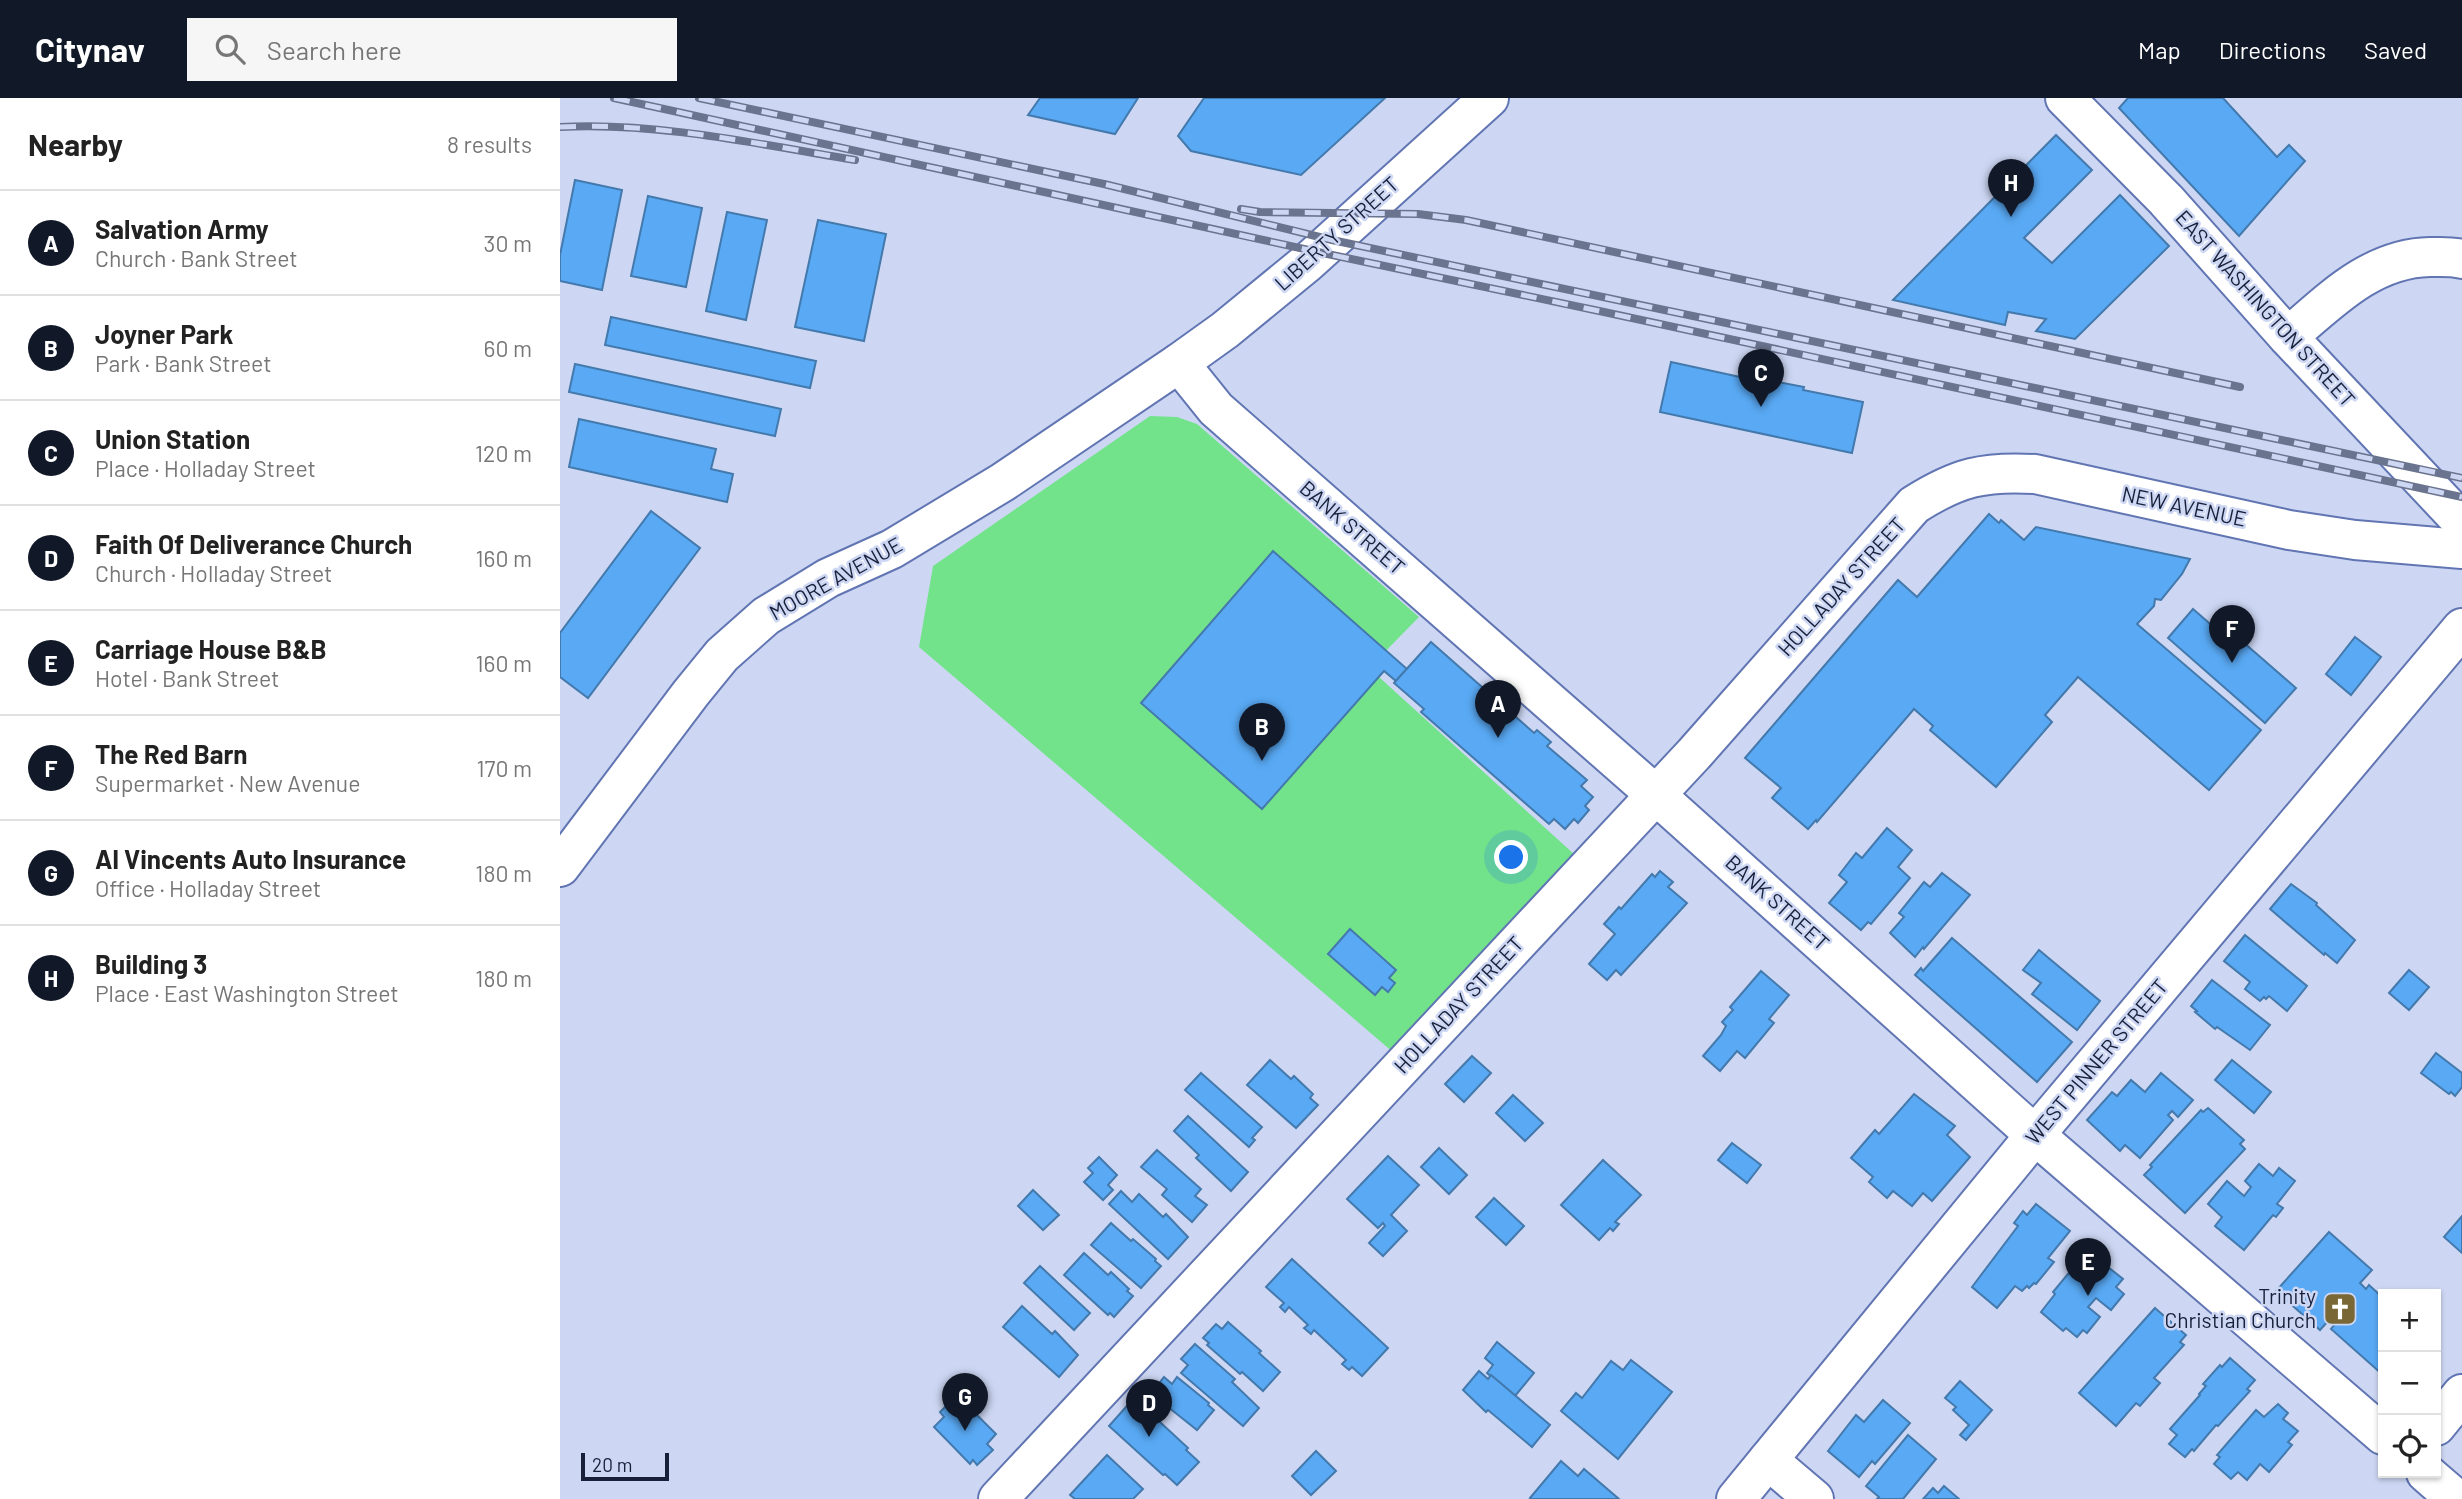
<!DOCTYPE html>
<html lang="en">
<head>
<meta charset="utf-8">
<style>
	:root { --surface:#fff; --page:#f6f6f6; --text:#222; --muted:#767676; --line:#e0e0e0; --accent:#111827 }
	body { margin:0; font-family:Barlow,sans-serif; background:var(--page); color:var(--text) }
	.controls { position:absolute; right:21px; bottom:21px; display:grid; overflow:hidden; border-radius:0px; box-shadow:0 2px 5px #0004 }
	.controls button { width:63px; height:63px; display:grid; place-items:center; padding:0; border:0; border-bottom:2px solid var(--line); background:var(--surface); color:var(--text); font:35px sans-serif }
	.scale { position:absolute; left:21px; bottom:18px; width:88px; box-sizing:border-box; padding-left:7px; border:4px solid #182039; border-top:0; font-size:19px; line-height:24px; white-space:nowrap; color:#182039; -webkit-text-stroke:5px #cdd7f3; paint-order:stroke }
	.you { position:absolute; left:952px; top:760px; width:24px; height:24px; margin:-18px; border:5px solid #fff; border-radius:50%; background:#1a73e8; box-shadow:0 0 0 10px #1a73e833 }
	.badge { display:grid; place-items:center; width:46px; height:46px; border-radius:50%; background:var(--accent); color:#fff; font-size:23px; font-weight:700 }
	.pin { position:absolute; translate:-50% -58px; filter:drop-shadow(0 2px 4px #0008) }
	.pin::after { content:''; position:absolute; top:37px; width:24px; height:21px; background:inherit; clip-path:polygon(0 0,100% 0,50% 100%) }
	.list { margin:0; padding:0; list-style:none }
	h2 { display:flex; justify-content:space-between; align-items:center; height:91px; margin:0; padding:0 28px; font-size:30px }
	h2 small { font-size:23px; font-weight:400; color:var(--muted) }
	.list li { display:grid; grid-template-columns:46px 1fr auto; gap:21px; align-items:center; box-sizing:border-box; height:105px; padding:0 28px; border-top:2px solid var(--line) }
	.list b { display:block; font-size:26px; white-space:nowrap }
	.list p { margin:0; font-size:23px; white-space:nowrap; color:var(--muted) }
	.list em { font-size:23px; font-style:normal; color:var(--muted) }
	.icon { flex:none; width:38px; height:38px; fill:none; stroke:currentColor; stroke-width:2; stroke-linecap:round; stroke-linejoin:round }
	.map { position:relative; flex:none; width:1902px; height:1401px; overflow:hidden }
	header { display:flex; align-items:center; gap:42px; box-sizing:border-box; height:98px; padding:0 35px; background:var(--accent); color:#fff }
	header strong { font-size:33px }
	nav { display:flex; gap:38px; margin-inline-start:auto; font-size:24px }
	.search { width:490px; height:63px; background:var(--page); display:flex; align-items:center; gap:18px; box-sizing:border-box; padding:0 24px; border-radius:0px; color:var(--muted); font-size:26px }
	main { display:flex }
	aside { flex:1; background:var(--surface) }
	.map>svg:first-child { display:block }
</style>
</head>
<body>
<header>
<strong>Citynav</strong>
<div class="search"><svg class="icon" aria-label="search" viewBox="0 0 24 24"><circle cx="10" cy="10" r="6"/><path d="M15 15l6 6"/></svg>Search here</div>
<nav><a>Map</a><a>Directions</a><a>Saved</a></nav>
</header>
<main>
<aside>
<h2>Nearby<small>8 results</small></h2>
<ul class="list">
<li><span class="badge">A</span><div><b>Salvation Army</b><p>Church · Bank Street</p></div><em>30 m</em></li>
<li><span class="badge">B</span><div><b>Joyner Park</b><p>Park · Bank Street</p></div><em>60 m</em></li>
<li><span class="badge">C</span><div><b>Union Station</b><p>Place · Holladay Street</p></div><em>120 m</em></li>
<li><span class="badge">D</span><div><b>Faith Of Deliverance Church</b><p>Church · Holladay Street</p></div><em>160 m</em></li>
<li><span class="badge">E</span><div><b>Carriage House B&amp;B</b><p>Hotel · Bank Street</p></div><em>160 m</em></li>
<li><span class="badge">F</span><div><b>The Red Barn</b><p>Supermarket · New Avenue</p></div><em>170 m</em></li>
<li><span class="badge">G</span><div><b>Al Vincents Auto Insurance</b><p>Office · Holladay Street</p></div><em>180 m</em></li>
<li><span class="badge">H</span><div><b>Building 3</b><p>Place · East Washington Street</p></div><em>180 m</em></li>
</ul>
</aside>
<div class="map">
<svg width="1902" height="1401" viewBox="0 0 1902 1401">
	<rect width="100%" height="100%" fill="#cdd7f3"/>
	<!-- green -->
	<polygon fill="#72e38b" points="590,318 617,319 637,326 859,519 809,570 1015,757 834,955 359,549 373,468"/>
	<!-- building -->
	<g fill="#59a9f4" stroke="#4379ac" stroke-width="2">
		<polygon points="480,0 578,0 555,36 468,17"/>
		<polygon points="644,0 825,0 741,77 631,53 618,38"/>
		<polygon points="1568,0 1663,0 1717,59 1729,47 1745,63 1679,138 1559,10"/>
		<polygon points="1496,37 1532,72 1464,140 1492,165 1560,97 1609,148 1515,241 1476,233 1486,221 1448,214 1445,227 1333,202"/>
		<polygon points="15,82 62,92 42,192 0,183 0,157"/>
		<polygon points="88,98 142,110 126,189 71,178"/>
		<polygon points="167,114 207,122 186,222 146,213"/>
		<polygon points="258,122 326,136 304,243 235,229"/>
		<polygon points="51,219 256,263 250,290 45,247"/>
		<polygon points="1111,264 1217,287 1218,284 1244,289 1243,292 1303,304 1292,355 1100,314"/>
		<polygon points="15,266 221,311 215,338 9,294"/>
		<polygon points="19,321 156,351 151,371 173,376 167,404 9,369"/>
		<polygon points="91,413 140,450 28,600 0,579 0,535"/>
		<polygon points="1429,416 1439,425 1441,422 1464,442 1476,429 1630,461 1622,476 1601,502 1595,501 1594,508 1577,526 1701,632 1649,692 1518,579 1485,617 1492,624 1436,689 1370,632 1373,628 1354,611 1257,724 1256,722 1248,731 1212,700 1221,690 1185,660 1338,482 1357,499"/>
		<polygon points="713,453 847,571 836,583 824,573 702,711 581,605"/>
		<polygon points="1633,511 1663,537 1668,531 1736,590 1705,625 1608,540"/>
		<polygon points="1795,539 1821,559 1791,597 1766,576"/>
		<polygon points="871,544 974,635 977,632 991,644 987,648 1027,682 1021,688 1033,699 1025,708 1029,712 1018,725 1014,721 1005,731 994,721 989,726 861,614 864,611 834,585"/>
		<polygon points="1327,730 1352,752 1338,769 1350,780 1311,826 1308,824 1301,832 1269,805 1287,784 1279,777 1296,755 1302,760"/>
		<polygon points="1100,773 1113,784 1108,789 1127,805 1061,877 1056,872 1047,882 1029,866 1055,836 1044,826 1059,809 1061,811 1092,776 1095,779"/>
		<polygon points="1382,775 1410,797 1364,851 1363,849 1355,859 1330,835 1344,819 1339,815 1364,784 1370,789"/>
		<polygon points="1731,786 1757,805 1756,807 1795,842 1777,865 1765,855 1764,857 1710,811"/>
		<polygon points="790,831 836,872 829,880 835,885 828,894 822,889 815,897 768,856"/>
		<polygon points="1685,837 1747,888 1727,913 1709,898 1706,901 1704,899 1700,903 1685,891 1690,884 1664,863"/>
		<polygon points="1392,840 1512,944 1477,984 1355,877 1361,870 1363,873"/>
		<polygon points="1479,852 1540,903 1517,932 1472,896 1481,885 1463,872"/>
		<polygon points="1849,872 1869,889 1849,912 1829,895"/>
		<polygon points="1201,873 1229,897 1209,921 1214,925 1185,960 1177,953 1160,973 1143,958 1161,937 1166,928 1162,924 1173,912 1170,909"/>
		<polygon points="1652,882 1710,927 1690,952 1657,929 1655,931 1635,914 1637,913 1631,908"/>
		<polygon points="1876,955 1902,975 1902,989 1895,998 1891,994 1889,996 1861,975"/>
		<polygon points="912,958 931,975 904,1004 885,986"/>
		<polygon points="710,962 731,981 734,978 753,996 750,1000 758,1007 736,1030 687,987"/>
		<polygon points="1672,962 1711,994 1694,1015 1655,982"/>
		<polygon points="641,975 702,1029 692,1040 695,1042 689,1049 625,992"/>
		<polygon points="1601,975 1633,1002 1618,1019 1612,1013 1608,1017 1613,1022 1580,1060 1565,1047 1560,1053 1527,1022 1552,994 1557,998 1571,982 1585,994"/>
		<polygon points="1354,996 1395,1028 1387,1037 1410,1059 1372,1103 1363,1095 1352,1108 1333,1093 1327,1100 1309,1084 1313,1079 1291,1060 1315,1032 1319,1036"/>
		<polygon points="953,997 983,1025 965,1043 936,1015"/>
		<polygon points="1648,1010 1684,1042 1680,1046 1685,1051 1625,1115 1584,1077 1592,1069 1590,1067 1641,1012 1643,1014"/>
		<polygon points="628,1018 688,1074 671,1093 636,1060 639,1057 614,1033"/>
		<polygon points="1172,1045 1201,1067 1187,1085 1158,1062"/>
		<polygon points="879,1050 907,1077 889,1096 861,1069"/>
		<polygon points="597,1052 641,1091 635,1098 647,1107 632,1124 602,1097 607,1091 581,1069"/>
		<polygon points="828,1058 859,1087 831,1117 847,1133 823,1158 809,1145 825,1128 823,1125 818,1130 787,1101"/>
		<polygon points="539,1059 557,1077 548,1087 553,1092 543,1102 524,1084 533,1075 528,1070"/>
		<polygon points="1043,1062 1081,1097 1055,1124 1059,1126 1053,1133 1050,1130 1039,1142 1001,1107"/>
		<polygon points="1699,1066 1713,1078 1719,1070 1735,1083 1717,1106 1723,1110 1716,1119 1713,1117 1684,1152 1655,1128 1662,1119 1648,1106 1667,1083 1684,1098 1691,1089 1685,1083"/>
		<polygon points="473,1092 499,1117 483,1132 458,1108"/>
		<polygon points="561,1093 572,1104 579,1096 603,1119 606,1116 628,1139 608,1161 549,1106"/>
		<polygon points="934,1100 964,1128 946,1147 916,1119"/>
		<polygon points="1476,1106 1510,1133 1488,1160 1494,1164 1476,1186 1474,1185 1469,1190 1467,1188 1462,1193 1455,1188 1437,1210 1412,1189 1458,1128 1454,1125 1463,1113 1467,1117"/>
		<polygon points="1902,1118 1902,1155 1884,1139"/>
		<polygon points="551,1125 571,1143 573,1141 596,1161 595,1163 601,1168 581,1190 531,1147"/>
		<polygon points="1769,1134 1812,1172 1800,1185 1806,1191 1809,1187 1823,1200 1823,1277 1771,1231 1775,1226 1770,1221 1760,1232 1716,1193"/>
		<polygon points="524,1155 548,1177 551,1174 569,1191 567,1193 573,1198 554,1219 550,1215 548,1217 504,1177"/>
		<polygon points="1522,1159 1532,1167 1538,1161 1563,1181 1556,1189 1564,1196 1551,1212 1536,1200 1528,1209 1540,1219 1527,1235 1523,1232 1517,1239 1506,1230 1503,1233 1481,1214 1495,1196 1493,1194"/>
		<polygon points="732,1161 828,1250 802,1278 792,1269 789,1272 782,1266 786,1262 754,1232 751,1236 744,1230 748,1227 729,1209 725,1214 720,1209 724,1205 706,1189"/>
		<polygon points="480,1168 530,1215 514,1232 464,1185"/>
		<polygon points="462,1208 492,1236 495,1233 518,1257 499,1279 443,1229"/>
		<polygon points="1595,1210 1626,1237 1620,1244 1624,1247 1594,1280 1600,1285 1580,1308 1576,1305 1556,1328 1519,1295"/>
		<polygon points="668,1224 701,1253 699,1255 720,1274 703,1293 682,1274 680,1276 647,1247 649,1245 643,1240 656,1226 662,1231"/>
		<polygon points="937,1244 974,1275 955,1298 927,1275 933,1267 925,1260"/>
		<polygon points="635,1246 675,1281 672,1284 699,1310 683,1328 621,1275 628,1267 621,1261"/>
		<polygon points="1670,1260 1695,1282 1687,1291 1690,1293 1658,1328 1656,1327 1634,1353 1632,1351 1625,1359 1609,1346 1617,1337 1610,1331 1640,1297 1639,1296 1646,1288 1643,1286 1660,1267 1662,1269"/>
		<polygon points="1071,1262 1112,1294 1058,1361 1001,1313 1016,1295 1022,1300 1051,1263 1063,1272"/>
		<polygon points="919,1273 928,1281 931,1277 990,1327 972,1349 928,1312 926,1314 903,1292"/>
		<polygon points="604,1279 612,1286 617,1279 649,1305 648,1307 654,1312 637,1332 598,1301 600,1299 593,1293"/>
		<polygon points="1400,1283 1432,1312 1406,1342 1400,1337 1409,1327 1393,1312 1396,1309 1385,1300"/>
		<polygon points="394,1300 414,1319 417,1317 436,1336 427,1346 433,1352 417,1367 413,1362 410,1366 374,1329 384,1319 380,1314"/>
		<polygon points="574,1300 628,1350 626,1352 639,1364 617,1387 605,1376 603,1377 549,1328"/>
		<polygon points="1323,1302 1350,1325 1315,1366 1312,1363 1299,1379 1268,1353 1296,1317 1304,1324"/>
		<polygon points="1718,1306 1728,1315 1723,1321 1738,1333 1728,1344 1732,1347 1709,1374 1700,1366 1687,1382 1678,1374 1671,1381 1654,1366 1660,1359 1657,1357 1696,1312 1704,1319"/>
		<polygon points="1348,1337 1376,1361 1343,1401 1317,1401 1319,1399 1306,1388"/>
		<polygon points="756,1353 776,1373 751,1397 732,1378"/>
		<polygon points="547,1357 583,1391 573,1401 515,1401 510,1397"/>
		<polygon points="1001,1363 1018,1378 1024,1371 1059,1401 972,1401 970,1400"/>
		<polygon points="1384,1388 1399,1401 1363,1401 1373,1390 1378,1395"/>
	</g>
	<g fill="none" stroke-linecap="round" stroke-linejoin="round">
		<defs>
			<g id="minor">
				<path d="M 1728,239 C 1770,203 1811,160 1870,159 C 1881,159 1891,158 1902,161"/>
				<polyline points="619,265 656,311 1096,697 1475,1037 1823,1337"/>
				<polyline points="0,769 131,595 162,557 206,518 268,480 332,451 443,384 619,265 665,232 748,164 929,0"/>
				<polyline points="1876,1328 1902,1296"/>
				<polyline points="1208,1362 1254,1401"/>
				<polyline points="1866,1375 1896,1401"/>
				<path d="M 438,1401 L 1134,656 L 1354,407 C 1398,379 1424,373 1475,376 L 1729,432 L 1795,442 L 1902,451"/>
			</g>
			<g id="major">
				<polyline points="1505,0 1606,102 1728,239 1902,424"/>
				<polyline points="1176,1401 1475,1037 1902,530"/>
			</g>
		</defs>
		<!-- minor casing -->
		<use href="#minor" stroke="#6175b3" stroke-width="42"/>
		<!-- major casing -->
		<use href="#major" stroke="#6175b3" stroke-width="42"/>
		<!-- minor -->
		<use href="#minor" stroke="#fff" stroke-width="38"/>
		<!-- major -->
		<use href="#major" stroke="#fff" stroke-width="38"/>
		<defs>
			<g id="rail">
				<polyline points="54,0 758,154 1044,214 1902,399"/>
				<polyline points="139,0 544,86 772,142 1902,380"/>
				<path d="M 0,29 C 98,24 198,46 295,62"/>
				<polyline points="681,111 700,114 858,116 906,122 1680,289"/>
			</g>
		</defs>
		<!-- rail casing -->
		<use href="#rail" stroke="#6b748e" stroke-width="8"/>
		<!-- rail -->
		<use href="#rail" stroke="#cdd7f3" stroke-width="5" stroke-dasharray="16" stroke-linecap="butt"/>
	</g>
	<!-- icons -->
	<defs>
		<symbol id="church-square" viewBox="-11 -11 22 22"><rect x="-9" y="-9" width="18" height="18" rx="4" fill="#7a6736" stroke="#cdd7f3"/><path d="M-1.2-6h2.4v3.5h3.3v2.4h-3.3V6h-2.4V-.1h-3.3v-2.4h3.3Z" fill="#fff"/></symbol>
	</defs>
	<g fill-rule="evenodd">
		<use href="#church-square" x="1761" y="1192" width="38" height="38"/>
	</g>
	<g text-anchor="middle" stroke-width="5" stroke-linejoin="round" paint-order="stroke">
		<!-- street labels -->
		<g font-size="21" fill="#182039" stroke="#cdd7f3">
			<text transform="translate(777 136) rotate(-42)" y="7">LIBERTY STREET</text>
			<text transform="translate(1705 211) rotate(48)" y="7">EAST WASHINGTON STREET</text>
			<text transform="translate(1624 409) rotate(12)" y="7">NEW AVENUE</text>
			<text transform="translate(792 430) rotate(41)" y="7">BANK STREET</text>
			<text transform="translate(276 481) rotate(-29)" y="7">MOORE AVENUE</text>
			<text transform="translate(1282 489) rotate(-48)" y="7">HOLLADAY STREET</text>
			<text transform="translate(1217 805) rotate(42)" y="7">BANK STREET</text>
			<text transform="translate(899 907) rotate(-47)" y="7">HOLLADAY STREET</text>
			<text transform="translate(1537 964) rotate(-50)" y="7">WEST PINNER STREET</text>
		</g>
		<!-- poi labels -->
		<g font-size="21" fill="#182039" stroke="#cdd7f3" text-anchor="end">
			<text x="1756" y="1206">Trinity<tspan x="1756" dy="24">Christian Church</tspan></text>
		</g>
	</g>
</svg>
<div class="controls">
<button>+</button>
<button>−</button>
<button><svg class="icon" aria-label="locate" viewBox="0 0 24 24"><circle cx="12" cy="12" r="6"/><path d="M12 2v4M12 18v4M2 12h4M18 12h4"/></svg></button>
</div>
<div class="scale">20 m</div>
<div class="you"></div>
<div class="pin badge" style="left:938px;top:640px">A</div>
<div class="pin badge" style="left:702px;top:663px">B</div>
<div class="pin badge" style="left:1201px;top:309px">C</div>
<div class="pin badge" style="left:589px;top:1339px">D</div>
<div class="pin badge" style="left:1528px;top:1198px">E</div>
<div class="pin badge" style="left:1672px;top:565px">F</div>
<div class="pin badge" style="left:405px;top:1333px">G</div>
<div class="pin badge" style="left:1451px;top:119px">H</div>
</div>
</main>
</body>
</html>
